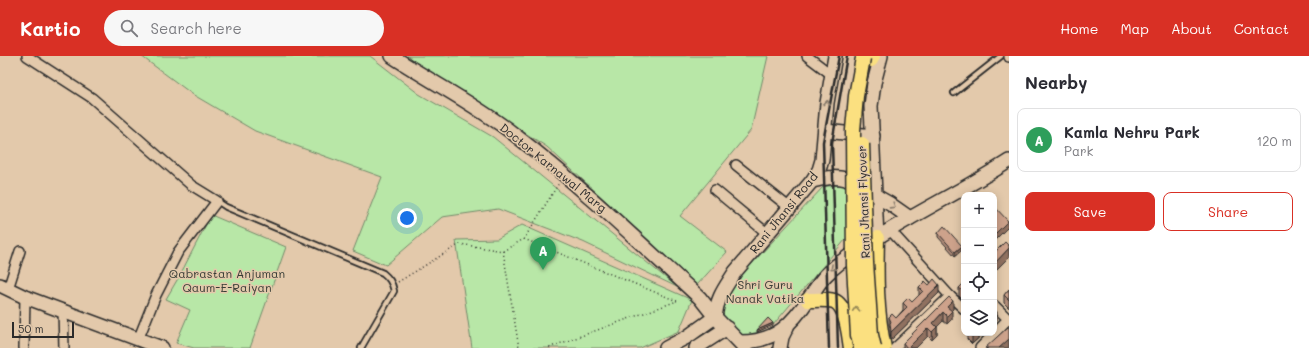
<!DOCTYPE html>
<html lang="en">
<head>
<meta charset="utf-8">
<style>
	:root { --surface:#fff; --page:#f7f7f7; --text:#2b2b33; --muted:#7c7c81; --line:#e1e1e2; --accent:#d93025 }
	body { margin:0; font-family:Mali,sans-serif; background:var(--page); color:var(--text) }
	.controls { position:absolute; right:12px; bottom:12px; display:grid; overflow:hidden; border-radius:8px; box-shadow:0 2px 10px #0003 }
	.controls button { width:36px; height:36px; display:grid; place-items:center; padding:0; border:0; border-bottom:1px solid var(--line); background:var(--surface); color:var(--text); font:20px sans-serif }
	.scale { position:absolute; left:12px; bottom:10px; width:62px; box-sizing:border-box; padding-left:4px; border:2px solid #2b2b2b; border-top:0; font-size:11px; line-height:14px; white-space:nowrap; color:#2b2b2b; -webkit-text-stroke:3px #e3c9ab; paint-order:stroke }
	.you { position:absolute; left:407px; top:162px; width:14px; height:14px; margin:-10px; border:3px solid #fff; border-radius:50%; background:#1a73e8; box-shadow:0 0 0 6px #1a73e833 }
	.badge { display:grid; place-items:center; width:26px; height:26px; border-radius:50%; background:var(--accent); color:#fff; font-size:13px; font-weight:700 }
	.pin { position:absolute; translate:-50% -33px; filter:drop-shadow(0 1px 2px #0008) }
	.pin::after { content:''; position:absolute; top:21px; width:14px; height:12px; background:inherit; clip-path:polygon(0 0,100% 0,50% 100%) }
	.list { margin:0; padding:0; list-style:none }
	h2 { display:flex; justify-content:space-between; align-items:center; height:52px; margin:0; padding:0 16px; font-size:17px }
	h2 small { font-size:13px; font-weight:400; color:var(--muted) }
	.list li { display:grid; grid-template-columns:26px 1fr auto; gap:12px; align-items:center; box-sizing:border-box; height:64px; margin:0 8px 8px; padding:0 8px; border:1px solid var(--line); border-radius:8px }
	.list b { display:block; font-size:15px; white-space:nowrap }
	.list p { margin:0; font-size:13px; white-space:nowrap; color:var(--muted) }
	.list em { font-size:13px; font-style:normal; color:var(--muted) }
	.actions { display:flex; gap:8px; padding:12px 16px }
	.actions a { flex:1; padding:9px 0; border:1px solid var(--accent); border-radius:8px; text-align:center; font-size:14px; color:var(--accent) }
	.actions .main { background:var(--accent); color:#fff }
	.icon { flex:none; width:22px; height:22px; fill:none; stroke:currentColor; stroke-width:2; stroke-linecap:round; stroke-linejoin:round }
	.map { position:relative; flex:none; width:1009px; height:292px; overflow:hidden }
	header { display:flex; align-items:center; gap:24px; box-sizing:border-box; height:56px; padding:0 20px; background:var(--accent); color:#fff }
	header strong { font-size:19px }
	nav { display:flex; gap:22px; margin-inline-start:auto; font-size:14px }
	.search { width:280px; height:36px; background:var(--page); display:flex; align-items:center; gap:10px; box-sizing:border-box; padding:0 14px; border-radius:22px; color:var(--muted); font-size:15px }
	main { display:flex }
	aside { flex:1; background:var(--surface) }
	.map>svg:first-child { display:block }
</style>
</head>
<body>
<header>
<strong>Kartio</strong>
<div class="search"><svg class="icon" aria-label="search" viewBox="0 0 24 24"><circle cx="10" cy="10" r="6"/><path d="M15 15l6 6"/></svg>Search here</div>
<nav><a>Home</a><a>Map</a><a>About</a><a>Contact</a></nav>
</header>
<main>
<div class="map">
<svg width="1009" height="292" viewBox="0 0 1009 292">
	<rect width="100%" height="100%" fill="#e3c9ab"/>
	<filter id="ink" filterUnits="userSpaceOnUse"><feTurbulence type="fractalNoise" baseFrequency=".025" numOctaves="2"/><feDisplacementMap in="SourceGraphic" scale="8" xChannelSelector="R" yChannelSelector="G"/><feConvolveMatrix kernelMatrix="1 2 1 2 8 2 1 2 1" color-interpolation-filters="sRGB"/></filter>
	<g filter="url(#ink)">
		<!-- green -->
		<g fill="#b8e7a7" stroke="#728969">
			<polygon points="141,0 370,0 419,38 493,81 677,231 583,186 498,153 442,161 386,209 353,195 382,121 255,75 192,38"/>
			<polygon points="407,0 768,0 751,74 680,160 727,196 697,229 547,91 436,20"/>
			<path d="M 843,129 L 852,132 L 857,170 L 773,269 L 768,264 L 757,276 L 763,281 L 738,279 C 725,264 716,261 723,239 L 823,131 L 828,130 Z"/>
			<polygon points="211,159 286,191 250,292 194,292 176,287 190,254 166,243 180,219"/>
			<polygon points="522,169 692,244 679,275 640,292 472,292 456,184 497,183"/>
		</g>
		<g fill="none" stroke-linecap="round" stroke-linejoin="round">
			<defs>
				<g id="lane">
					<polyline points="954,37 1001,0"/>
					<path d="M 217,145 L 226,151 L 383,217 C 389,222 392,226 394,235 L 361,292"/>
				</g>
				<g id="street">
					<polyline points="27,0 92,42 191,129 217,145 178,196 156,239 138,284"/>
					<polyline points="807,0 832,19"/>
					<polyline points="1009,0 1009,1"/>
					<polyline points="736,109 790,152"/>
					<polyline points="715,134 768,178"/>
					<polyline points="890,174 950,240 895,292"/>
					<polyline points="8,233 20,195"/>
					<polyline points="950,240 964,253"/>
					<polyline points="63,254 64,292"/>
					<polyline points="24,292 25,241"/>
					<polyline points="980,292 1008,263 994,249"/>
				</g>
				<g id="secondary">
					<path d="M 392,0 C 433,27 477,49 515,79 C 580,129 639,186 700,242 L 715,261 L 745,292"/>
					<polyline points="825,75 873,80"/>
					<path d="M 812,125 C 824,122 834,120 846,123 L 890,148 L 910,162"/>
					<polyline points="877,182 871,50 874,27 881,0"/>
					<polyline points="0,229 25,241 162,292"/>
					<path d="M 715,261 C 717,241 725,232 735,216 L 812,125 L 819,114 L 822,104 L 827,47 L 835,0"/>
					<path d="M 740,286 C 776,286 792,268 810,241 C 815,234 820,225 826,219 C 844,201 867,188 888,175 C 928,151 970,130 1009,105"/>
					<polyline points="666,292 687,281 715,261"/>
					<polyline points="696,292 727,272"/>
					<polyline points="780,292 782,281 787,271"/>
				</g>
				<g id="primary">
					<polyline points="871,4 873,0"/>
					<path d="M 877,182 C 876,219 876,256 884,292"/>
					<path d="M 808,244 C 816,244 826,243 834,245 C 847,250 849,280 851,292"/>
				</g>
			</defs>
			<!-- lane casing -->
			<use href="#lane" stroke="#2b2b2b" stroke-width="8"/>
			<!-- street casing -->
			<use href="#street" stroke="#2b2b2b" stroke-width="12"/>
			<!-- secondary casing -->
			<use href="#secondary" stroke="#2b2b2b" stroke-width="16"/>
			<!-- primary casing -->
			<use href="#primary" stroke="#2b2b2b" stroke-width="17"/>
			<!-- path -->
			<g stroke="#2b2b2b" stroke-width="1.5" stroke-dasharray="1 3" stroke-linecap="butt">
				<polyline points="524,183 677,245 548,292"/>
				<polyline points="503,195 519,292"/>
				<polyline points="398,226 460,188 503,195 524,183 559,127"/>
			</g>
			<!-- lane -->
			<use href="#lane" stroke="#e3c9ab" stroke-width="4.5"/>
			<!-- street -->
			<use href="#street" stroke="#e3c9ab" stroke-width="9"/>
			<!-- secondary -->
			<use href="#secondary" stroke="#e3c9ab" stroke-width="13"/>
			<!-- primary -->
			<use href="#primary" stroke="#fbe080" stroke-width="14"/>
			<!-- rail -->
			<g stroke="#2b2b2b" stroke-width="2.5">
				<polyline points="829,292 823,86 839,0"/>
				<polyline points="838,292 832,87 847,0"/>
			</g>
			<defs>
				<g id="primary-bridge">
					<polyline points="862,88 866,207 871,279 874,292"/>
					<polyline points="861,292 858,279 854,209 853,74 856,40 863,2"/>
				</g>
			</defs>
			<!-- primary-bridge casing -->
			<use href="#primary-bridge" stroke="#2b2b2b" stroke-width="17" stroke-linecap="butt"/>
			<!-- primary-bridge -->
			<use href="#primary-bridge" stroke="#fbe080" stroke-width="14"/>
		</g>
		<!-- wall -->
		<g fill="#b08b78" stroke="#2b2b2b">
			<polygon points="938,177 962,194 955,200 938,181"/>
			<polygon points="964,227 964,245 959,240 959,232"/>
			<polygon points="919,231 939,237 891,284 890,275 890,271 889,269 889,261 896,262 903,254 903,247 912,246 919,239"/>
			<polygon points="1009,233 1009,252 1004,247 1004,239"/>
			<polygon points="949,241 953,253 951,255 952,263 947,268 943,265 938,269 937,271 937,279 932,284 928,280 916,292 903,292 903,287"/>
			<polygon points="967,277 984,277 972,288 967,283"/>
		</g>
		<!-- shaded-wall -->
		<g fill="#907161" stroke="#2b2b2b">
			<polygon points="1008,165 1008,171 994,185 994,179"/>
			<polygon points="962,190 962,194 955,200 955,196"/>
			<polygon points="1009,192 1009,201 994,216 994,208"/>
			<polygon points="939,229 939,237 891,284 891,276"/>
			<polygon points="953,245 953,253 947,259 947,251"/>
			<polygon points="952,255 952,263 947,268 947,260"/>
			<polygon points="943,256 943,265 937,271 937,279 932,284 933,267"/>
			<polygon points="997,256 997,264 994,267 994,259"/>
			<polygon points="773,267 773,269 757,276 757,274"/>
			<polygon points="928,272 928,280 916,292 908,292"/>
			<polygon points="975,277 984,277 972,288 972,280"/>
			<polygon points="1009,283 1009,291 1008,292 999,292"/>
		</g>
		<!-- building -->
		<g fill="#cda28b" stroke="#2b2b2b">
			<polygon points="994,150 1008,165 994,179"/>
			<polygon points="944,170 962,190 955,196 938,177"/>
			<polygon points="1005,186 1009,190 1009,192 994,208 994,197"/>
			<polygon points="934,223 939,229 891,276 890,267 891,266 889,261 892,258 896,262 907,251 903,247 908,242 912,246 923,235 919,231 925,225 929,229"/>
			<polygon points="964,227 964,236 959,232"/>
			<polygon points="1009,233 1009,244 1004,239"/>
			<polygon points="949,241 953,245 947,251 952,255 947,260 943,256 933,267 937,271 932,276 928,272 908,292 907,292 903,287"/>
			<polygon points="994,252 997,256 994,259"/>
			<polygon points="768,262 773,267 757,274"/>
			<polygon points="1008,271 1009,272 1009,283 999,292 985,292"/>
			<polygon points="969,277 975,277 972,280"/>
		</g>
		<!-- one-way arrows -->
		<defs><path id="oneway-chevron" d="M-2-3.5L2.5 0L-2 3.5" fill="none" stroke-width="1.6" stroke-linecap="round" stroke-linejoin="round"/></defs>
		<g stroke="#877a6b">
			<use href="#oneway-chevron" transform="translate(827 47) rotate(-83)"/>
			<use href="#oneway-chevron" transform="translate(893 150) rotate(32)"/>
			<use href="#oneway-chevron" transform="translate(833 212) rotate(138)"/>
		</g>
		<use stroke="#938656" href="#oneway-chevron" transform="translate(856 253) rotate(-93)"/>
	</g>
	<g text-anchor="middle" stroke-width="3" stroke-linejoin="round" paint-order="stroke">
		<!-- street labels -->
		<g font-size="12" fill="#2b2b2b" stroke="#e3c9ab">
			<text transform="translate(553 112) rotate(39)" y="4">Doctor Karnawal Marg</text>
			<text transform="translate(864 146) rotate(-92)" y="4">Rani Jhansi Flyover</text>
			<text transform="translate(784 157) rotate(-51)" y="4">Rani Jhansi Road</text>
		</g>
		<!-- park labels -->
		<g font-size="12" fill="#393e37" stroke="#e3c9ab">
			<text x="227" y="222">Qabrastan Anjuman<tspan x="227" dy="14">Qaum-E-Raiyan</tspan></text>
			<text x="765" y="233">Shri Guru<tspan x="765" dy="14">Nanak Vatika</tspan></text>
		</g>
	</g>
</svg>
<div class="controls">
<button>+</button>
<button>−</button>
<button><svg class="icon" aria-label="locate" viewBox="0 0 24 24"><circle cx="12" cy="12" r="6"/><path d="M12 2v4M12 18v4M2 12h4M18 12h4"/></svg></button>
<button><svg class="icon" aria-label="layers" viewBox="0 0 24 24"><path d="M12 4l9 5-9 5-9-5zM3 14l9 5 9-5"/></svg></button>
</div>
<div class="scale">50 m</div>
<div class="you"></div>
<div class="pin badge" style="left:543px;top:214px;background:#2e9e5b">A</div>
</div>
<aside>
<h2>Nearby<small></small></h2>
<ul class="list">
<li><span class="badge" style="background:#2e9e5b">A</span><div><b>Kamla Nehru Park</b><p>Park</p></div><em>120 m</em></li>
</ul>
<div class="actions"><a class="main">Save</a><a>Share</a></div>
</aside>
</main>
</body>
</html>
